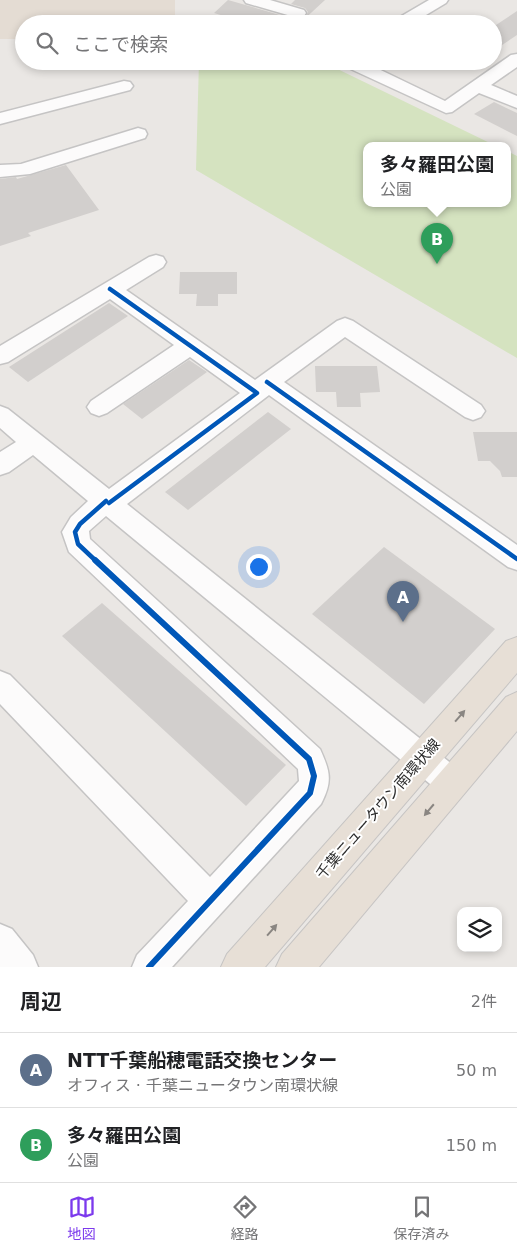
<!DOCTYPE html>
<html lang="ja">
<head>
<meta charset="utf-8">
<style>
	:root { --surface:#fff; --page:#f6f6f6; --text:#202124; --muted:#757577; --line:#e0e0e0; --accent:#7c3aed }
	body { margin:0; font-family:"DejaVu Sans","Noto Sans JP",sans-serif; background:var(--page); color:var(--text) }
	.controls { position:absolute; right:15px; bottom:15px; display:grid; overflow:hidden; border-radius:10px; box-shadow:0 2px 8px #0003 }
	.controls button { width:45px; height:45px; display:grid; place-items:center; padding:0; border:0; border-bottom:1px solid var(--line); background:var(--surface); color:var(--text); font:25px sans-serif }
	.you { position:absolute; left:258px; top:566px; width:18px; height:18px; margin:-12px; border:4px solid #fff; border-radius:50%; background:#1a73e8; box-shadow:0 0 0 8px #1a73e833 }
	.badge { display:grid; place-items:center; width:32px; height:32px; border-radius:50%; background:var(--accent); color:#fff; font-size:16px; font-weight:700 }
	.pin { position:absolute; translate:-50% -41px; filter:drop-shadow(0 1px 2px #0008) }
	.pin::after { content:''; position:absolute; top:26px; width:18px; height:15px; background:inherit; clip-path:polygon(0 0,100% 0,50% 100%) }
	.popup { position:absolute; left:363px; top:142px; width:148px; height:65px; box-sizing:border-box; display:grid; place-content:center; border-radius:10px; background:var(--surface); filter:drop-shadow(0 1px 4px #0005); font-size:16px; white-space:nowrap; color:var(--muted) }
	.popup b { font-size:19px; color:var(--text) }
	.popup::after { content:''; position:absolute; left:50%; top:100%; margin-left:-10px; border:10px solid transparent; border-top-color:var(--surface) }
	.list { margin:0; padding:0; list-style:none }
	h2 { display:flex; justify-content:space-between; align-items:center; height:65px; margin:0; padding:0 20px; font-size:21px }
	h2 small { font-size:16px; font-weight:400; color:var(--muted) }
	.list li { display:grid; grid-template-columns:32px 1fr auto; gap:15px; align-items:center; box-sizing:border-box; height:75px; padding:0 20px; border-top:1px solid var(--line) }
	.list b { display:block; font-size:19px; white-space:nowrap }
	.list p { margin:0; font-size:16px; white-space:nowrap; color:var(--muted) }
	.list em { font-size:16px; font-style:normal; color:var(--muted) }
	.icon { flex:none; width:28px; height:28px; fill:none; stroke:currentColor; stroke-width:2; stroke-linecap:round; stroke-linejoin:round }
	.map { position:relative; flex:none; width:517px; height:967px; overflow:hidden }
	.search { position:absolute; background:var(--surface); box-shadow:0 2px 8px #0003; left:15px; right:15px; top:15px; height:55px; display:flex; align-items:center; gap:12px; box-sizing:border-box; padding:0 18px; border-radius:28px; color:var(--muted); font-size:19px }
	.sheet { height:215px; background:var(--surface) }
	nav { display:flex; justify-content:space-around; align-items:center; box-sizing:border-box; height:70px; border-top:1px solid var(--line); background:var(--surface); font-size:14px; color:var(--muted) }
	nav a { display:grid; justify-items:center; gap:2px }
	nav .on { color:var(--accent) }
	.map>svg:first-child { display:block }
</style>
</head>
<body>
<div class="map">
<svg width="517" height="967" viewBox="0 0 517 967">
	<rect width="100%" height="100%" fill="#eae7e4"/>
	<!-- education -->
	<polygon fill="#e4dcd3" points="0,0 175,0 175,24 24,24 24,39 0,39"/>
	<!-- green -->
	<polygon fill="#d5e3c0" points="199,61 321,61 494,145 367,145 367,203 507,203 507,151 517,156 517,358 196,170"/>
	<!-- building -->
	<g fill="#d2cfcd">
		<polygon points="228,0 297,20 306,17 308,12 305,8 291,4 295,0 325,0 299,24 251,24 214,13"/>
		<polygon points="517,11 517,35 493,51 493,27"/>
		<polygon points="494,102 517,113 517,136 474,114"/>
		<polygon points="66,165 99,210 28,233 31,236 0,246 0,179 16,177 17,179"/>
		<polygon points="180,272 237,272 237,294 218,294 218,306 196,306 197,294 179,294"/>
		<polygon points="109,303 128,316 28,382 9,367"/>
		<polygon points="189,360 207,372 142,419 123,404"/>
		<polygon points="315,366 377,366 380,392 360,393 361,407 337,407 336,392 316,392"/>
		<polygon points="268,412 291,429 188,510 165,492"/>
		<polygon points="473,432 517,432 517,477 502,477 500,471 490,461 478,461"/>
		<polygon points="384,547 495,629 424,704 312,614"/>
		<polygon points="102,603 286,765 246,806 62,636"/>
	</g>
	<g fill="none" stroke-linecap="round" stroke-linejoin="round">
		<defs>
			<g id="minor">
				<polygon points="244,0 270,0 304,10 306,13 304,16 298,18 246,3"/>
				<polygon points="429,0 448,0 446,3 411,24 391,24 393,21"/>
				<polygon points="517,54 517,67 491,85 517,96 517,108 479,93 452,112 446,113 342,65 340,61 362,61 445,101 511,55"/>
				<polygon points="124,81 130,82 133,86 130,90 0,124 0,113"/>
				<polygon points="138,128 145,130 147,134 145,138 30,174 0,177 0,165 21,164"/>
				<path d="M 156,255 L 163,257 L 166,262 L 163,267 L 126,290 L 255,380 L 337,321 L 345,318 L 353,321 L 481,405 L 485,411 L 481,417 L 473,420 L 465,417 L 345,337 L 284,382 L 517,545 L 517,570 L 508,567 L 269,395 L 127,504 L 463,773 L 467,783 L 463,793 L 452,798 L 441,793 L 106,516 L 89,531 L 90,539 L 320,749 C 330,771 333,781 321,804 L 172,967 L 132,967 L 137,955 L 188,901 L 0,704 L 0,671 L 10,675 L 210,877 L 299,781 L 298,769 L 69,552 L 62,532 L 71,517 L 88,501 L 33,455 L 9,472 L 0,475 L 0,452 L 16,442 L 0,428 L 0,406 L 8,409 L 109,489 L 240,393 L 190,357 L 107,413 L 99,416 L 91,413 L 87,407 L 91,401 L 174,345 L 110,299 L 8,362 L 0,364 L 0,346 L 149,257 Z"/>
				<polygon points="0,924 12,929 33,955 38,967 0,967"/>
			</g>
			<g id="major">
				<polygon points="517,637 517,673 265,967 221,967 227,954 506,641"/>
				<polygon points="517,692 517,731 319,967 276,967 282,954 506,697"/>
			</g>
		</defs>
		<!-- minor casing -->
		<use href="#minor" stroke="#c5c4c4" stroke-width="3"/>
		<!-- major casing -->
		<use href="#major" stroke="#c6c4c3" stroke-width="2"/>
		<!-- minor -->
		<use href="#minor" fill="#fcfbfb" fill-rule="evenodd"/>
		<!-- major -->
		<use href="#major" fill="#e7dfd6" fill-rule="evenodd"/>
		<defs>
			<g id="cycleway-far1">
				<polyline points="267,382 517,559"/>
				<polyline points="109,503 257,393 110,289"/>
				<polyline points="96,561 78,544 75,532 80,524 106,501"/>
			</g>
			<polyline id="cycleway" points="95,560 309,759 314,776 310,793 149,967"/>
		</defs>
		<!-- cycleway-far1 casing -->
		<use href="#cycleway-far1" stroke="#fff" stroke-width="8"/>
		<!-- cycleway casing -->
		<use href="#cycleway" stroke="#fff" stroke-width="9"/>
		<!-- cycleway-far1 -->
		<use href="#cycleway-far1" stroke="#0057b8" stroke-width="4.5"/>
		<!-- cycleway -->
		<use href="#cycleway" stroke="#0057b8" stroke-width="6"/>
	</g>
	<!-- one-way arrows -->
	<defs><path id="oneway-solid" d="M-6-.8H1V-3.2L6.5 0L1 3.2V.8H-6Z" transform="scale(1.25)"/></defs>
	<g fill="#8a8682">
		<use href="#oneway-solid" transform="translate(460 716) rotate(-49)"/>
		<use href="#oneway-solid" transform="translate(429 810) rotate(130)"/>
		<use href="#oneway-solid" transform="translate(272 930) rotate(-49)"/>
	</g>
	<g text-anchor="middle" stroke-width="4" stroke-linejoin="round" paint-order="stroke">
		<!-- near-street labels -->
		<g font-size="15" fill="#2d2d2d" stroke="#fff">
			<text transform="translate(378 809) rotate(-49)" y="5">千葉ニュータウン南環状線</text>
		</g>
	</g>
</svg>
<div class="controls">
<button><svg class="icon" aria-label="layers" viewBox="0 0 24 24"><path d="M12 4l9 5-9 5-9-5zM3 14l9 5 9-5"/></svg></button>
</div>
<div class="you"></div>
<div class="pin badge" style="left:403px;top:622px;background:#5c6f8a">A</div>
<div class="pin badge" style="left:437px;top:264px;background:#2e9e5b">B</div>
<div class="popup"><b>多々羅田公園</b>公園</div>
<div class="search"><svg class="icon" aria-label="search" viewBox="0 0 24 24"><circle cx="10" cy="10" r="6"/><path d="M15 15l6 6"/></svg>ここで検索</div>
</div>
<section class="sheet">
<h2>周辺<small>2件</small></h2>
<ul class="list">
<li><span class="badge" style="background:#5c6f8a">A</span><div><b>NTT千葉船穂電話交換センター</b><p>オフィス · 千葉ニュータウン南環状線</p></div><em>50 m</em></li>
<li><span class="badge" style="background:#2e9e5b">B</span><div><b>多々羅田公園</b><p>公園</p></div><em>150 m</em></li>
</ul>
</section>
<nav>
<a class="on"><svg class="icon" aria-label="map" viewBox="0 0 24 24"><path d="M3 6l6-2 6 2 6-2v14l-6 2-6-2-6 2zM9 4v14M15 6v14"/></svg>地図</a>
<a><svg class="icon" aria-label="directions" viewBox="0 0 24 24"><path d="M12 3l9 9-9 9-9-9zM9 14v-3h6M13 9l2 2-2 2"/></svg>経路</a>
<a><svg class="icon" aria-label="saved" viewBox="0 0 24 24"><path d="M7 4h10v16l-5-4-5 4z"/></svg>保存済み</a>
</nav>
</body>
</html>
